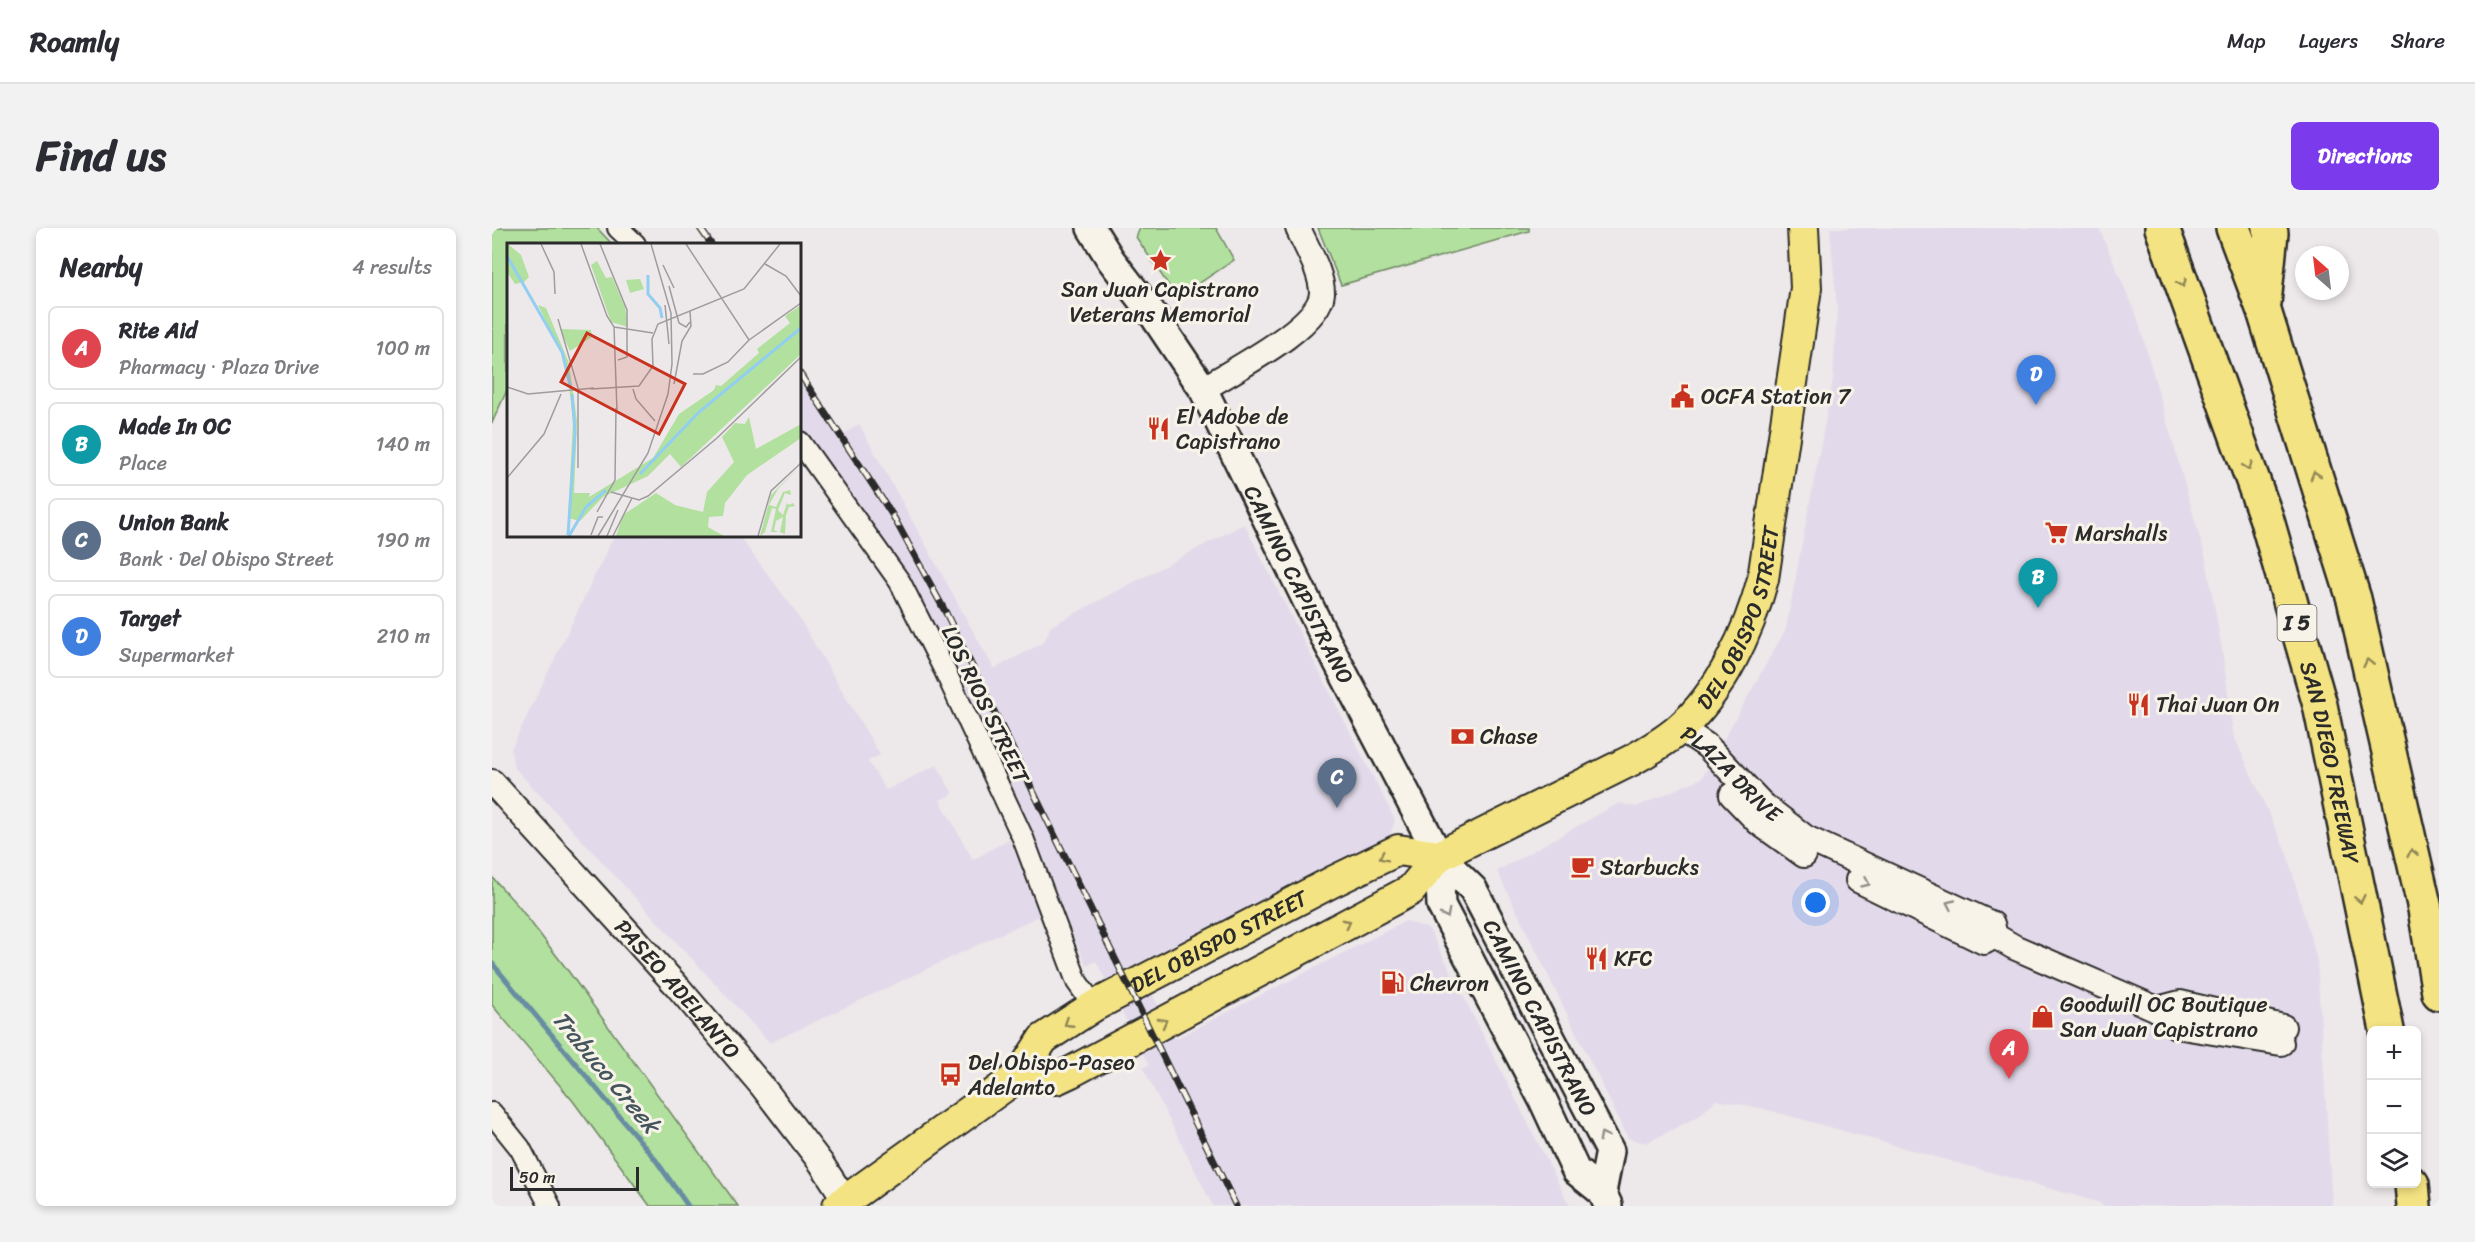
<!DOCTYPE html>
<html lang="en">
<head>
<meta charset="utf-8">
<style>
	:root { --surface:#fff; --page:#f2f2f3; --text:#2b2b33; --muted:#7c7c81; --line:#e1e1e2; --accent:#7c3aed }
	body { margin:0; font-family:Sriracha,sans-serif; background:var(--page); color:var(--text) }
	.controls { position:absolute; right:18px; bottom:18px; display:grid; overflow:hidden; border-radius:9px; box-shadow:0 3px 9px #0003 }
	.controls button { width:54px; height:54px; display:grid; place-items:center; padding:0; border:0; border-bottom:2px solid var(--line); background:var(--surface); color:var(--text); font:30px sans-serif }
	.compass { position:absolute; left:1803px; top:18px; width:54px; height:54px; border-radius:50%; background:var(--surface); box-shadow:0 3px 9px #0003; rotate:332deg }
	.scale { position:absolute; left:18px; bottom:15px; width:129px; box-sizing:border-box; padding-left:6px; border:3px solid #2b2b2b; border-top:0; font-size:16px; line-height:21px; white-space:nowrap; color:#2b2b2b; -webkit-text-stroke:4px #f7f3e8; paint-order:stroke }
	.you { position:absolute; left:1324px; top:675px; width:21px; height:21px; margin:-15px; border:4px solid #fff; border-radius:50%; background:#1a73e8; box-shadow:0 0 0 9px #1a73e833 }
	.badge { display:grid; place-items:center; width:39px; height:39px; border-radius:50%; background:var(--accent); color:#fff; font-size:20px; font-weight:700 }
	.pin { position:absolute; translate:-50% -50px; filter:drop-shadow(0 2px 3px #0008) }
	.pin::after { content:''; position:absolute; top:32px; width:21px; height:18px; background:inherit; clip-path:polygon(0 0,100% 0,50% 100%) }
	.list { margin:0; padding:0; list-style:none }
	h2 { display:flex; justify-content:space-between; align-items:center; height:78px; margin:0; padding:0 24px; font-size:26px }
	h2 small { font-size:20px; font-weight:400; color:var(--muted) }
	.list li { display:grid; grid-template-columns:39px 1fr auto; gap:18px; align-items:center; box-sizing:border-box; height:84px; margin:0 12px 12px; padding:0 12px; border:2px solid var(--line); border-radius:9px }
	.list b { display:block; font-size:22px; white-space:nowrap }
	.list p { margin:0; font-size:20px; white-space:nowrap; color:var(--muted) }
	.list em { font-size:20px; font-style:normal; color:var(--muted) }
	.icon { flex:none; width:33px; height:33px; fill:none; stroke:currentColor; stroke-width:2; stroke-linecap:round; stroke-linejoin:round }
	.map { position:relative; flex:none; width:1947px; height:978px; overflow:hidden; border-radius:9px }
	header { display:flex; align-items:center; gap:36px; box-sizing:border-box; height:84px; padding:0 30px; background:var(--surface); border-bottom:2px solid var(--line) }
	header strong { font-size:28px }
	nav { display:flex; gap:33px; margin-inline-start:auto; font-size:21px }
	.intro { display:flex; align-items:center; justify-content:space-between; box-sizing:border-box; height:144px; padding:0 36px }
	h1 { margin:0; font-size:42px }
	.button { padding:15px 27px; border-radius:9px; background:var(--accent); color:#fff; font-size:21px; font-weight:700 }
	main { display:flex; gap:36px; padding:0 36px }
	aside { flex:1; background:var(--surface); border-radius:9px; box-shadow:0 3px 9px #0003 }
	.map>svg:first-child { display:block }
</style>
</head>
<body>
<header>
<strong>Roamly</strong>
<nav><a>Map</a><a>Layers</a><a>Share</a></nav>
</header>
<div class="intro"><h1>Find us</h1><a class="button">Directions</a></div>
<main>
<aside>
<h2>Nearby<small>4 results</small></h2>
<ul class="list">
<li><span class="badge" style="background:#e0444e">A</span><div><b>Rite Aid</b><p>Pharmacy · Plaza Drive</p></div><em>100 m</em></li>
<li><span class="badge" style="background:#0f9aa8">B</span><div><b>Made In OC</b><p>Place</p></div><em>140 m</em></li>
<li><span class="badge" style="background:#5c6f8a">C</span><div><b>Union Bank</b><p>Bank · Del Obispo Street</p></div><em>190 m</em></li>
<li><span class="badge" style="background:#3f7fe0">D</span><div><b>Target</b><p>Supermarket</p></div><em>210 m</em></li>
</ul>
</aside>
<div class="map">
<svg width="1947" height="978" viewBox="0 0 1947 978">
	<rect width="100%" height="100%" fill="#ede8e9"/>
	<filter id="ink" filterUnits="userSpaceOnUse"><feTurbulence type="fractalNoise" baseFrequency=".0167" numOctaves="2"/><feDisplacementMap in="SourceGraphic" scale="12" xChannelSelector="R" yChannelSelector="G"/><feConvolveMatrix kernelMatrix="1 2 1 2 8 2 1 2 1" color-interpolation-filters="sRGB"/></filter>
	<g filter="url(#ink)">
		<!-- built -->
		<g fill="#e2daea">
			<polygon points="1338,0 1607,0 1645,89 1714,331 1732,434 1741,506 1795,626 1825,733 1840,978 1610,978 1609,975 1269,880 1224,872 1207,888 1154,915 1136,910 1005,643 1127,575 1144,579 1210,550 1294,401 1341,152 1345,79"/>
			<polygon points="308,140 352,206 367,196 502,441 552,414 559,398 752,296 903,592 898,607 645,736 683,811 914,693 937,701 1078,978 721,978 651,840 657,837 604,733 595,738 414,357 308,203"/>
			<polygon points="122,308 247,308 301,380 388,527 376,533 394,562 445,537 461,566 448,572 481,632 517,611 553,685 278,815 22,539 19,521"/>
		</g>
		<!-- green -->
		<g fill="#b2e09e" stroke="#6e8664" stroke-width="1.5">
			<polygon points="0,0 105,0 120,16 16,16 16,160 0,195"/>
			<polygon points="648,0 724,0 742,32 685,70 644,9"/>
			<polygon points="826,0 1037,0 1037,3 849,57"/>
			<polygon points="0,649 27,679 74,740 246,978 158,978 81,873 0,777"/>
		</g>
		<g fill="none" stroke-linecap="round" stroke-linejoin="round">
			<!-- stream -->
			<polyline stroke="#688da2" stroke-width="5" points="0,735 163,931 196,978"/>
			<defs>
				<g id="minor">
					<polyline points="126,0 143,16"/>
					<polyline points="308,214 408,354 452,441 531,610 585,754 602,778"/>
					<polyline points="0,885 28,920 58,978"/>
				</g>
				<g id="tertiary">
					<path d="M 711,161 C 739,143 828,99 830,65 C 830,44 814,19 806,0"/>
					<path id="s1" d="M 1188,500 L 1215,518 L 1270,576 L 1314,610 L 1500,696 L 1503,708 L 1522,719 L 1665,781 L 1684,798 L 1789,815"/>
					<path id="s2" d="M 0,554 L 185,758 L 270,858 L 329,935 L 357,978"/>
					<polyline points="1240,567 1266,594 1312,627"/>
					<polyline points="1366,652 1492,714 1503,708"/>
					<polyline points="1665,781 1688,775 1791,799"/>
				</g>
				<g id="secondary">
					<path id="s3" d="M 599,0 L 619,32 L 662,88 L 711,161 L 833,410 L 947,628 L 981,661 L 1118,923 L 1110,964"/>
					<polyline points="947,628 949,677 1051,872 1084,943 1110,964 1116,977"/>
				</g>
				<g id="primary">
					<path id="s4" d="M 528,847 L 564,851 L 579,844 L 919,662 L 947,628 L 1140,532 C 1156,523 1172,514 1186,502 C 1228,466 1257,404 1271,351 L 1314,60 L 1311,0"/>
					<path id="s5" d="M 346,978 L 528,847 L 551,811 L 602,778 L 840,654 L 906,622 L 947,628"/>
				</g>
				<g id="motorway">
					<path id="s6" d="M 1670,0 L 1774,289 L 1828,477 L 1895,802"/>
					<polyline points="1741,0 1772,83 1862,371 1933,681 1947,765"/>
					<polyline points="1772,75 1779,5 1777,0"/>
					<polyline points="1920,956 1922,978"/>
				</g>
			</defs>
			<!-- minor casing -->
			<use href="#minor" stroke="#2b2b2b" stroke-width="24"/>
			<!-- tertiary casing -->
			<use href="#tertiary" stroke="#2b2b2b" stroke-width="28"/>
			<!-- secondary casing -->
			<use href="#secondary" stroke="#2b2b2b" stroke-width="32"/>
			<!-- primary casing -->
			<use href="#primary" stroke="#2b2b2b" stroke-width="34"/>
			<!-- motorway casing -->
			<use href="#motorway" stroke="#2b2b2b" stroke-width="38"/>
			<!-- minor -->
			<use href="#minor" stroke="#f7f3e8" stroke-width="20"/>
			<!-- tertiary -->
			<use href="#tertiary" stroke="#f7f3e8" stroke-width="24"/>
			<!-- secondary -->
			<use href="#secondary" stroke="#f7f3e8" stroke-width="27"/>
			<!-- primary -->
			<use href="#primary" stroke="#f4e382" stroke-width="30"/>
			<!-- motorway -->
			<use href="#motorway" stroke="#f4e382" stroke-width="33"/>
			<defs>
				<g id="rail">
					<polyline points="208,0 219,16"/>
					<polyline points="308,146 401,288 454,385 744,978"/>
				</g>
			</defs>
			<!-- rail casing -->
			<use href="#rail" stroke="#2b2b2b" stroke-width="7"/>
			<!-- rail -->
			<use href="#rail" stroke="#f7f3e8" stroke-width="4.5" stroke-dasharray="14" stroke-linecap="butt"/>
		</g>
		<!-- one-way arrows -->
		<defs><path id="oneway-chevron" d="M-2-3.5L2.5 0L-2 3.5" fill="none" stroke-width="1.6" stroke-linecap="round" stroke-linejoin="round" transform="scale(1.5)"/></defs>
		<g stroke="#908756">
			<use href="#oneway-chevron" transform="translate(1690 55) rotate(70)"/>
			<use href="#oneway-chevron" transform="translate(1756 238) rotate(70)"/>
			<use href="#oneway-chevron" transform="translate(1823 247) rotate(-107)"/>
			<use href="#oneway-chevron" transform="translate(1876 435) rotate(-103)"/>
			<use href="#oneway-chevron" transform="translate(1920 625) rotate(-103)"/>
			<use href="#oneway-chevron" transform="translate(891 629) rotate(154)"/>
			<use href="#oneway-chevron" transform="translate(1868 671) rotate(78)"/>
			<use href="#oneway-chevron" transform="translate(855 695) rotate(-28)"/>
			<use href="#oneway-chevron" transform="translate(671 794) rotate(-29)"/>
			<use href="#oneway-chevron" transform="translate(576 795) rotate(147)"/>
		</g>
		<g stroke="#918f8a">
			<use href="#oneway-chevron" transform="translate(1374 655) rotate(24)"/>
			<use href="#oneway-chevron" transform="translate(1458 676) rotate(-155)"/>
			<use href="#oneway-chevron" transform="translate(954 686) rotate(63)"/>
			<use href="#oneway-chevron" transform="translate(1111 908) rotate(-118)"/>
		</g>
	</g>
	<!-- icons -->
	<defs>
		<symbol id="sight-bare" viewBox="-9 -9 18 18"><path d="M0-6L1.8-2.2L6-1.7L2.9 1.2L3.7 5.4L0 3.3L-3.7 5.4L-2.9 1.2L-6-1.7L-1.8-2.2Z" fill="#c8321e" stroke="#f7f3e8" stroke-width="2.5" paint-order="stroke"/></symbol>
		<symbol id="civic-bare" viewBox="-9 -9 18 18"><path d="M-.6-6.5H3V-4.5H.6V-3L4-1V1h2V6H-6V1h2V-1L-.6-3ZM-1.2 2.5V6h2.4V2.5Z" fill="#c8321e" stroke="#f7f3e8" stroke-width="2.5" paint-order="stroke"/></symbol>
		<symbol id="restaurant-bare" viewBox="-9 -9 18 18"><path d="M-5-6h1v4h1v-4h1v4h1v-4h1v5L-1.5 .5V6h-2V.5L-5-1ZM5-6V6H3V1.5H1.5Q1.5-4 5-6Z" fill="#c8321e" stroke="#f7f3e8" stroke-width="2.5" paint-order="stroke"/></symbol>
		<symbol id="supermarket-bare" viewBox="-9 -9 18 18"><path d="M-6-5.5h2.5l.6 2H6L4.5 2H-2.5L-4.4-4H-6ZM-1.5 3.2a1.3 1.3 0 1 0 .1 0ZM3 3.2a1.3 1.3 0 1 0 .1 0Z" fill="#c8321e" stroke="#f7f3e8" stroke-width="2.5" paint-order="stroke"/></symbol>
		<symbol id="bank-bare" viewBox="-9 -9 18 18"><path d="M-6-4H6V4H-6ZM0-2.3a2.3 2.3 0 1 0 0 4.6a2.3 2.3 0 1 0 0-4.6Z" fill="#c8321e" stroke="#f7f3e8" stroke-width="2.5" paint-order="stroke"/></symbol>
		<symbol id="cafe-bare" viewBox="-9 -9 18 18"><path d="M-5.5-4.5H6V0H3Q3 3.5 0 3.5H-2.5Q-5.5 3.5-5.5 0ZM3-3.2v2h1.7v-2ZM-6 4.5H4V6H-6Z" fill="#c8321e" stroke="#f7f3e8" stroke-width="2.5" paint-order="stroke"/></symbol>
		<symbol id="fuel-bare" viewBox="-9 -9 18 18"><path d="M-5.5-6h7V0h2V4h1.3V-2.5L3-4.5l.8-.8L6-3V5H2.5V1h-1V6h-7ZM-4.2-4.7v3.2H.2V-4.7Z" fill="#c8321e" stroke="#f7f3e8" stroke-width="2.5" paint-order="stroke"/></symbol>
		<symbol id="shop-bare" viewBox="-9 -9 18 18"><path d="M-5-2.5h2.3a2.7 3.5 0 0 1 5.4 0H5L5.5 6h-11ZM-1.5-2.5h3a1.5 2.3 0 0 0-3 0Z" fill="#c8321e" stroke="#f7f3e8" stroke-width="2.5" paint-order="stroke"/></symbol>
		<symbol id="bus-bare" viewBox="-9 -9 18 18"><path d="M-5-6H5V4H4V6H2V4H-2V6H-4V4H-5ZM-3.5-4V0h7V-4ZM-3.5 1.2v1.5H-2V1.2ZM2 1.2v1.5H3.5V1.2Z" fill="#c8321e" stroke="#f7f3e8" stroke-width="2.5" paint-order="stroke"/></symbol>
	</defs>
	<g fill-rule="evenodd">
		<use href="#sight-bare" x="652" y="16" width="33" height="33"/>
		<use href="#civic-bare" x="1174" y="152" width="33" height="33"/>
		<use href="#restaurant-bare" x="650" y="184" width="33" height="33"/>
		<use href="#supermarket-bare" x="1548" y="288" width="33" height="33"/>
		<use href="#restaurant-bare" x="1630" y="460" width="33" height="33"/>
		<use href="#bank-bare" x="954" y="492" width="33" height="33"/>
		<use href="#cafe-bare" x="1074" y="622" width="33" height="33"/>
		<use href="#restaurant-bare" x="1088" y="714" width="33" height="33"/>
		<use href="#fuel-bare" x="884" y="738" width="33" height="33"/>
		<use href="#shop-bare" x="1534" y="772" width="33" height="33"/>
		<use href="#bus-bare" x="442" y="830" width="33" height="33"/>
	</g>
	<g text-anchor="middle" stroke-width="6" stroke-linejoin="round" paint-order="stroke">
		<!-- shield labels -->
		<rect fill="#f7f3e8" stroke="#686764" stroke-width="1.5" x="1785.5" y="377" width="39" height="36" rx="4.5"/>
		<g font-size="21" font-weight="bold" fill="#2b2b2b">
			<text x="1805" y="402">I 5</text>
		</g>
		<!-- poi labels -->
		<g font-size="22" fill="#2b2b2b" stroke="#f7f3e8" text-anchor="start">
			<text x="668" y="69" text-anchor="middle">San Juan Capistrano<tspan x="668" dy="25">Veterans Memorial</tspan></text>
			<text x="1209" y="176">OCFA Station 7</text>
			<text x="684" y="196">El Adobe de<tspan x="684" dy="25">Capistrano</tspan></text>
			<text x="1583" y="313">Marshalls</text>
			<text x="1664" y="484">Thai Juan On</text>
			<text x="988" y="516">Chase</text>
			<text x="1108" y="647">Starbucks</text>
			<text x="1122" y="738">KFC</text>
			<text x="918" y="763">Chevron</text>
			<text x="1568" y="784">Goodwill OC Boutique<tspan x="1568" dy="25">San Juan Capistrano</tspan></text>
			<text x="476" y="842">Del Obispo-Paseo<tspan x="476" dy="25">Adelanto</tspan></text>
		</g>
		<!-- street labels -->
		<g font-size="22" fill="#2b2b2b" stroke="#f7f3e8">
			<text dy="8" stroke="none"><textPath href="#s3" startOffset="414">CAMINO CAPISTRANO</textPath></text>
			<text dy="8" stroke="none"><textPath href="#s4" startOffset="884">DEL OBISPO STREET</textPath></text>
			<text transform="translate(494 476) rotate(64)" y="8">LOS RIOS STREET</text>
			<text dy="8" stroke="none"><textPath href="#s6" startOffset="561">SAN DIEGO FREEWAY</textPath></text>
			<text dy="8" stroke="none"><textPath href="#s1" startOffset="69">PLAZA DRIVE</textPath></text>
			<text dy="8" stroke="none"><textPath href="#s5" startOffset="468">DEL OBISPO STREET</textPath></text>
			<text dy="8" stroke="none"><textPath href="#s2" startOffset="278">PASEO ADELANTO</textPath></text>
			<text dy="8" stroke="none"><textPath href="#s3" startOffset="912">CAMINO CAPISTRANO</textPath></text>
		</g>
		<!-- water labels -->
		<g font-size="24" font-style="italic" fill="#44545c" stroke="#f7f3e8">
			<text transform="translate(114 844) rotate(50)" y="8">Trabuco Creek</text>
		</g>
	</g>
	<!-- overview -->
	<g transform="translate(15 15)">
		<rect width="294" height="294" fill="#ede8e9"/>
		<path d="M 1,1 L 14,12 L 22,34 L 17,39 L 8,41 L 0,29 ZM 90,18 L 99,35 L 105,34 L 118,64 L 121,84 L 104,79 L 84,22 ZM 133,36 L 137,46 L 123,50 L 119,37 ZM 31,62 L 39,65 L 62,120 L 70,178 L 67,250 L 83,250 L 82,254 L 146,215 L 172,171 L 207,147 L 209,142 L 214,143 L 252,110 L 250,106 L 283,80 L 278,73 L 294,62 L 294,111 L 174,224 L 163,211 L 141,233 L 96,254 L 73,278 L 61,275 L 66,178 L 61,135 L 54,110 ZM 53,86 L 84,87 L 85,94 L 63,108 ZM 242,174 L 249,206 L 294,181 L 294,195 L 240,232 L 218,260 L 216,273 L 202,274 L 201,284 L 217,293 L 109,293 L 116,272 L 149,250 L 168,262 L 196,269 L 200,249 L 227,219 L 215,194 L 228,180 L 238,181 ZM 294,222 L 271,246 L 262,262 L 269,264 L 276,249 L 283,247 L 284,252 L 278,250 L 271,267 L 276,272 L 280,260 L 282,262 L 286,260 L 288,263 L 282,264 L 279,272 L 278,291 L 273,289 L 276,274 L 269,278 L 267,287 L 271,289 L 264,289 L 269,266 L 265,265 L 258,289 L 253,293 L 264,252 Z" fill="#b2e09e"/>
		<path fill="none" stroke="#91cef1" stroke-width="3" d="M 0,13 L 55,109 L 64,146M 141,32 L 141,51 L 153,65 L 155,75M 133,231 L 192,169 L 294,85M 61,292 L 68,189 L 65,151M 62,293 L 79,264 L 99,247"/>
		<path fill="none" stroke="#9f9c9d" stroke-width="1.5" d="M 34,1 L 47,29 L 48,51M 74,1 L 100,73 L 107,84 L 110,168M 93,1 L 120,67 L 120,114 L 111,117M 179,1 L 242,97 L 294,60M 258,21 L 279,33 L 294,53M 156,22 L 167,45M 162,43 L 172,80 L 179,84 L 183,79M 158,62 L 162,101M 51,76 L 71,145 L 71,225M 107,84 L 146,90M 186,131 L 196,131 L 221,119 L 242,97M 167,141 L 175,98 L 184,83 L 183,68M 0,144 L 21,151 L 87,145M 84,146 L 132,143 L 146,123 L 145,96 L 151,81 L 237,46 L 273,1M 126,146 L 129,156 L 148,178M 0,235 L 37,191 L 54,151M 104,249 L 132,257 L 141,253 L 210,195 L 294,114M 90,269 L 108,237 L 109,165M 84,292 L 91,274 L 96,274M 91,293 L 141,210 L 161,151 L 165,121 L 164,70 L 144,1M 100,293 L 111,267M 106,293 L 125,255M 251,293 L 264,248 L 294,220"/>
		<path fill="#c8321e" fill-opacity="0.15" stroke="#c8321e" stroke-width="3" d="M 80,90 L 178,141 L 152,191 L 54,139 Z"/>
		<rect width="294" height="294" fill="none" stroke="#2b2b2b" stroke-width="3"/>
	</g>
</svg>
<div class="controls">
<button>+</button>
<button>−</button>
<button><svg class="icon" aria-label="layers" viewBox="0 0 24 24"><path d="M12 4l9 5-9 5-9-5zM3 14l9 5 9-5"/></svg></button>
</div>
<svg class="compass" viewBox="-18 -18 36 36"><path d="M0-13l5 13h-10z" fill="#e53935"/><path d="M0 13l5-13h-10z" fill="#7c7c81"/></svg>
<div class="scale">50 m</div>
<div class="you"></div>
<div class="pin badge" style="left:1517px;top:851px;background:#e0444e">A</div>
<div class="pin badge" style="left:1546px;top:380px;background:#0f9aa8">B</div>
<div class="pin badge" style="left:845px;top:580px;background:#5c6f8a">C</div>
<div class="pin badge" style="left:1544px;top:177px;background:#3f7fe0">D</div>
</div>
</main>
</body>
</html>
